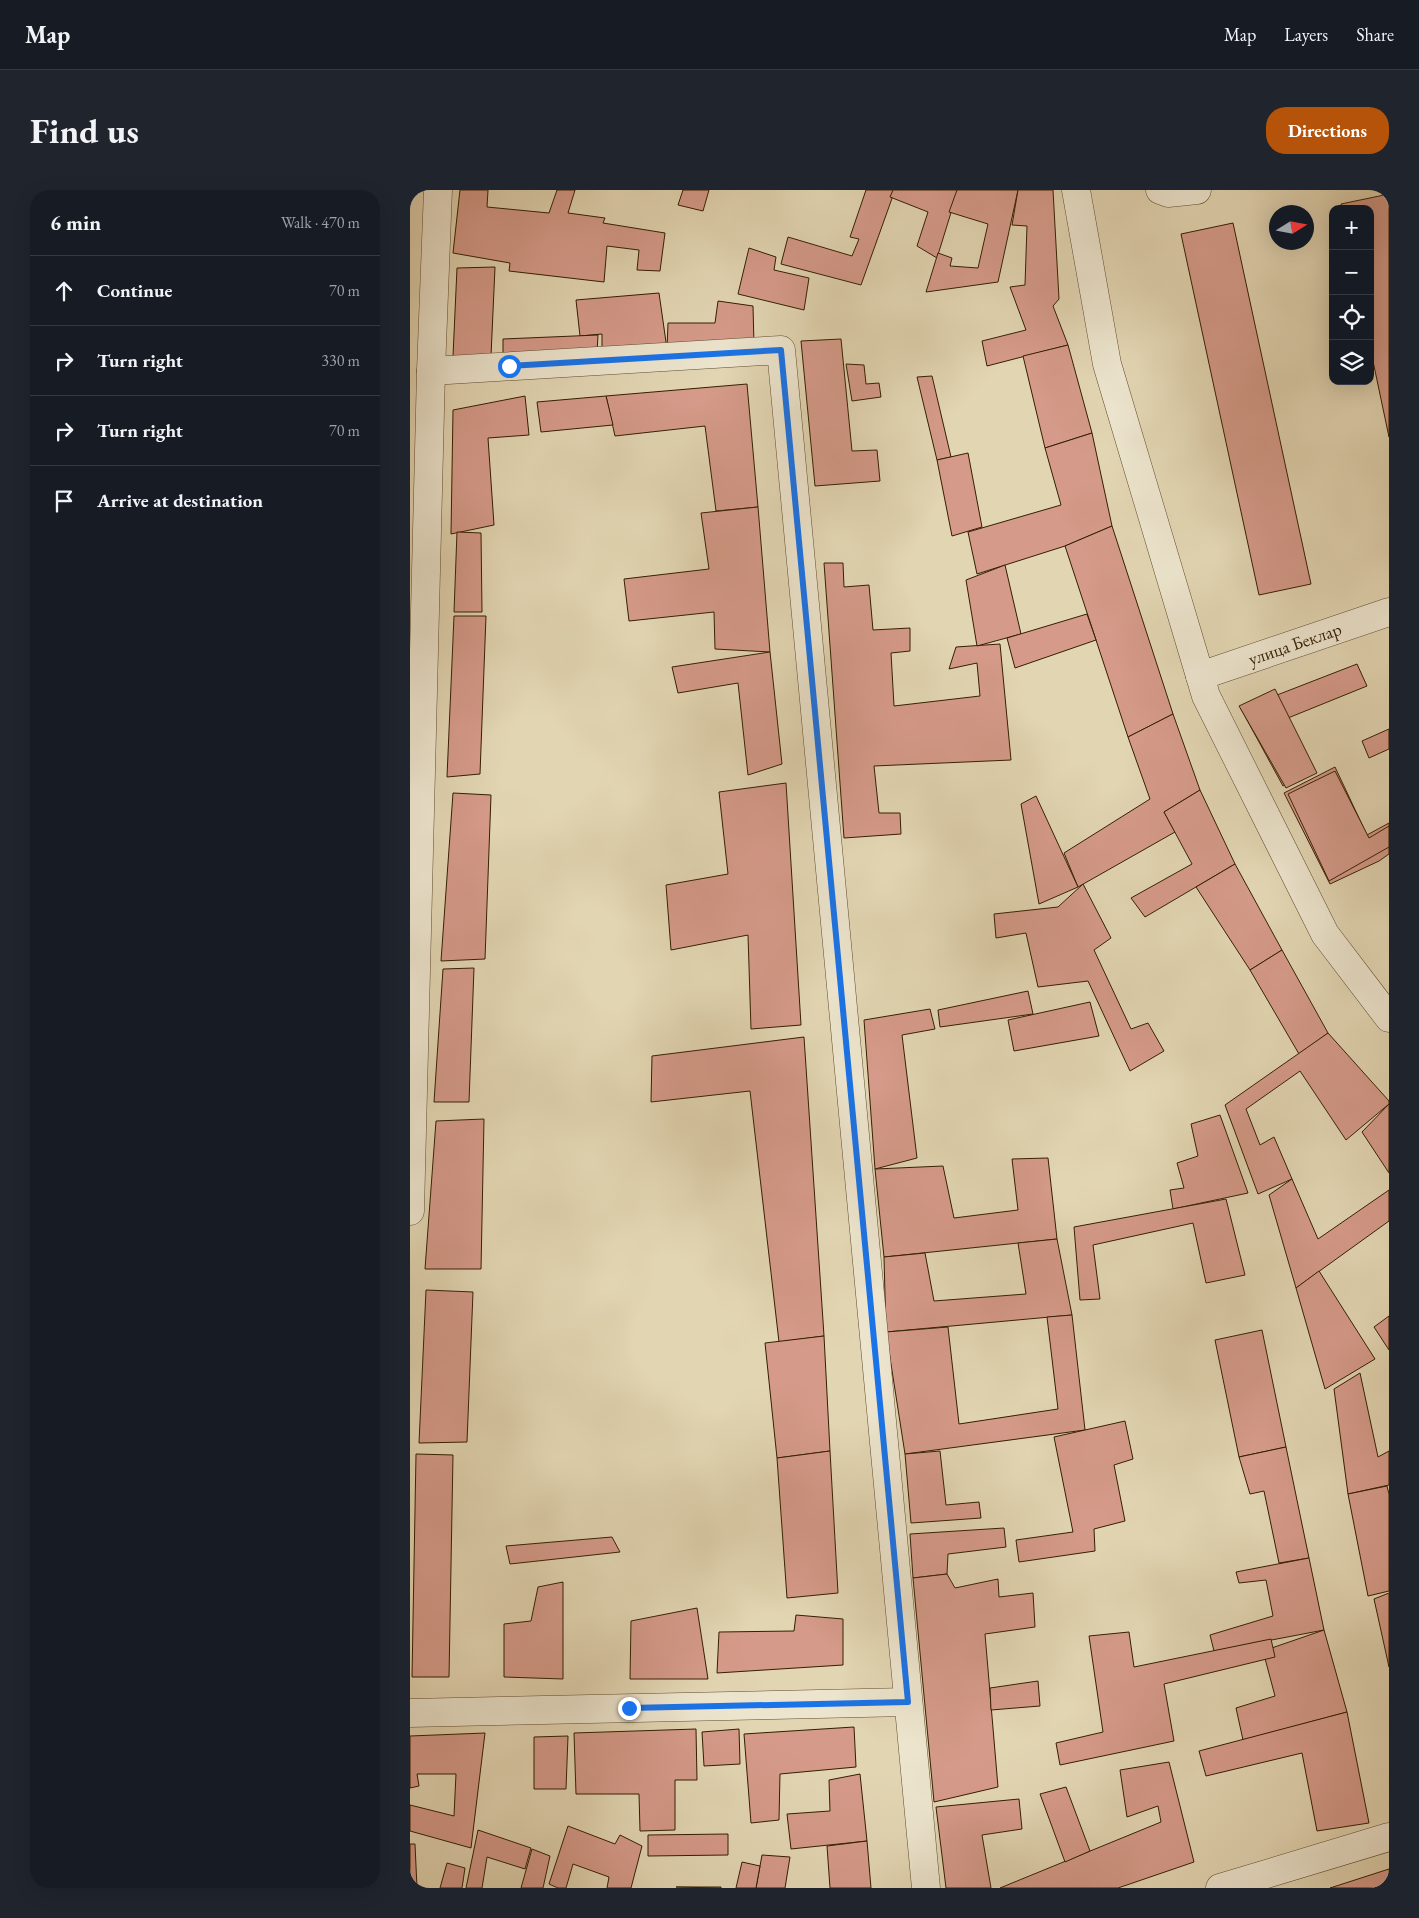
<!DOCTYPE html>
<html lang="en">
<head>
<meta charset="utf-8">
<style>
	:root { --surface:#171b24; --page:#20242c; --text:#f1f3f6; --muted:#9ea1a6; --line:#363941; --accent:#b45309 }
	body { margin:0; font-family:"EB Garamond",serif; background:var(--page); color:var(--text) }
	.controls { position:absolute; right:15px; top:15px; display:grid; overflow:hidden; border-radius:10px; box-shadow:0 5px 20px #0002 }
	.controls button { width:45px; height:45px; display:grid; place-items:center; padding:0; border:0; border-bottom:1px solid var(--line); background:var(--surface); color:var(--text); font:25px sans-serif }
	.compass { position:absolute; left:859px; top:15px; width:45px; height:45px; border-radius:50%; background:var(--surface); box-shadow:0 5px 20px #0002; rotate:79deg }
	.stop { position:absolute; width:15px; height:15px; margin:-11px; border:4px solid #1a73e8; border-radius:50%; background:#fff }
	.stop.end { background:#1a73e8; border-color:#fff; box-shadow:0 1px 5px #0008 }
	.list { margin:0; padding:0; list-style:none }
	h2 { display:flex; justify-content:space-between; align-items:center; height:65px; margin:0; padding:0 20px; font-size:21px }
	h2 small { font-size:16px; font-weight:400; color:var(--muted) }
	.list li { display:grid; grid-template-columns:32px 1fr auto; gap:15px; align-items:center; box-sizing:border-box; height:70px; padding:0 20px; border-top:1px solid var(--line) }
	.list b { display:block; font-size:19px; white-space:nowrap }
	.list em { font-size:16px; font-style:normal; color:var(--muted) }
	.icon { flex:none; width:28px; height:28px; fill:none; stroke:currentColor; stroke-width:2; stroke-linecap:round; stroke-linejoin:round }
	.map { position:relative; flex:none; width:979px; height:1698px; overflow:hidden; border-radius:20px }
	header { display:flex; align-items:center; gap:30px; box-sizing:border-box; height:70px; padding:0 25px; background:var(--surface); border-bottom:1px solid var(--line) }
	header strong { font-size:24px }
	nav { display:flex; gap:28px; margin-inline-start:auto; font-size:18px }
	.intro { display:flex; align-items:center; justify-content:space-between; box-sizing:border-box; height:120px; padding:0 30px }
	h1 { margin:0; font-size:35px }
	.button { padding:12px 22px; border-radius:20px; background:var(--accent); color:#fff; font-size:18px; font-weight:700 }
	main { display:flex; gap:30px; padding:0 30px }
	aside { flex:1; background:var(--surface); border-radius:20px; box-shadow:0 5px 20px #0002 }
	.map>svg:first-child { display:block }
</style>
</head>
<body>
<header>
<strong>Map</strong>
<nav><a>Map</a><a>Layers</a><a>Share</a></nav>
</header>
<div class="intro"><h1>Find us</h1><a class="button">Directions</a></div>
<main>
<aside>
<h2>6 min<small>Walk · 470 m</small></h2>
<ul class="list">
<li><svg class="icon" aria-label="ahead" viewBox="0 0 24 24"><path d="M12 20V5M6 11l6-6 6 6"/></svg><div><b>Continue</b></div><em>70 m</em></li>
<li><svg class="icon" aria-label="right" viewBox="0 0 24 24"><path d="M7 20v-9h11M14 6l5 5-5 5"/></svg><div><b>Turn right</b></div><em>330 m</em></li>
<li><svg class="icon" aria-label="right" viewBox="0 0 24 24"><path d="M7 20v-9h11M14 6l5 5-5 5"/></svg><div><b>Turn right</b></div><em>70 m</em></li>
<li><svg class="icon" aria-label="arrive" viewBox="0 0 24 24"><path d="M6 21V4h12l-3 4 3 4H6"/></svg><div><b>Arrive at destination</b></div></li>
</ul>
</aside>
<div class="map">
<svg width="979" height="1698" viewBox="0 0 979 1698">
	<rect width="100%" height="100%" fill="#e2d5b2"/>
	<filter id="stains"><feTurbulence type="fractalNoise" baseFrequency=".004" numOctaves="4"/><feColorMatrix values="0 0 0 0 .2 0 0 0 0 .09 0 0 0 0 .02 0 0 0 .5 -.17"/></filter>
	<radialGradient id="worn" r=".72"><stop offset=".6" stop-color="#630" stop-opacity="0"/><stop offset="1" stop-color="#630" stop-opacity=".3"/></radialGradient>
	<!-- building -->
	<g fill="#d59a89" stroke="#341e02">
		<polygon points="50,0 78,0 77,17 139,23 147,0 165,0 158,23 195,28 193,33 255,43 250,81 227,80 229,60 197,56 194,92 99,81 100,73 43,63"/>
		<polygon points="273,0 299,0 293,21 268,15"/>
		<polygon points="456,0 485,0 451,95 371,74 378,47 442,66 449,49 440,47"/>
		<polygon points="483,0 548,0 527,68 507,56 518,22 480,7"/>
		<polygon points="547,0 608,0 588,92 516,102 528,63 542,68 540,76 568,78 578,34 539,22"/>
		<polygon points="608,0 643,0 649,109 643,116 658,155 577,176 572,151 616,140 600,97 615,95 617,36 602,35"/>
		<polygon points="979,4 979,247 960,157 960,19 932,19 931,14"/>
		<polygon points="823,33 901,394 849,405 771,44"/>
		<polygon points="339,58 366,67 364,80 399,88 394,120 328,104"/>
		<polygon points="85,77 81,166 43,166 47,78"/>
		<polygon points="249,103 257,159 192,164 192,144 170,146 166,110"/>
		<polygon points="308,111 343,116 344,155 257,159 258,133 305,133"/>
		<polygon points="188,145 187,163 93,169 93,149"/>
		<polygon points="431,149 442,261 467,260 470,291 405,296 391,151"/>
		<polygon points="658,155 682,243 635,258 613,166"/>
		<polygon points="436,174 454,175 456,194 469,193 471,207 442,211"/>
		<polygon points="522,186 541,267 527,270 507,187"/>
		<polygon points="337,194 348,317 306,321 295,236 205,246 196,206"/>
		<polygon points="115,206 119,245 78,248 84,335 41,344 43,220"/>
		<polygon points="196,206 203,235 131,242 127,212"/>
		<polygon points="682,243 702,336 655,356 567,384 558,342 651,315 635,258"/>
		<polygon points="558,263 572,337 542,346 527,270"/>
		<polygon points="348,317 360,462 305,459 304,422 219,431 214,389 299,379 291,323"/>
		<polygon points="702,336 763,524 718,547 655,356"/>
		<polygon points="47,342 71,343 72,422 44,422"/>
		<polygon points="414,373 433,373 434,397 459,395 463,440 500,438 500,461 481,463 484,516 570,506 567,473 539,479 546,457 590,454 601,570 464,576 469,623 490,623 491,644 434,648"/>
		<polygon points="595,375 611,444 567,456 556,390"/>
		<polygon points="677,424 686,450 605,478 597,448"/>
		<polygon points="44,426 76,426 70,584 37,587"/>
		<polygon points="360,462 372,574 338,585 328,493 268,503 262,477"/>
		<polygon points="947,474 957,496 878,528 905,580 873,596 831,519"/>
		<polygon points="865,499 907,583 876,598 829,516"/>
		<polygon points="763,524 790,600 754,622 765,642 668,697 654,663 740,609 718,547"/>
		<polygon points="979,539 979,559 959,568 952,551"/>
		<polygon points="925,577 957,645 979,633 979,664 969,671 920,694 874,603"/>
		<polygon points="925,581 959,648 979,636 979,657 919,691 878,604"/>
		<polygon points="376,593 391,835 341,839 338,745 261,760 256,695 318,684 309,602"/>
		<polygon points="790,600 825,674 735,727 721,708 782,674 754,622"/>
		<polygon points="43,603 81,605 75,769 31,771"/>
		<polygon points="626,606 668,697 629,714 611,614"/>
		<polygon points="825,674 872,760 840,780 786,697"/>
		<polygon points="673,694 701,748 684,760 721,839 738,833 754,861 720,881 678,791 628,797 616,743 586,748 584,724 648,717"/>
		<polygon points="872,760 918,843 889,864 840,780"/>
		<polygon points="64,778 59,912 24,912 33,779"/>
		<polygon points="618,801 623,824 530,837 528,820"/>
		<polygon points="680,812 689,846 604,861 598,830"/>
		<polygon points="520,819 525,839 492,845 507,968 465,979 454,830"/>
		<polygon points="918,843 979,911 979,914 936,950 890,881 836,919 850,955 864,947 882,989 848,1004 815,915"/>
		<polygon points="394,847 414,1146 369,1152 340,901 241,912 242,866"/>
		<polygon points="979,914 979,983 952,942"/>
		<polygon points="810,925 838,1003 763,1019 760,1000 774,998 767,973 788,966 781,934"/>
		<polygon points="74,929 71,1079 15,1079 26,931"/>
		<polygon points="638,968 647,1049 474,1067 465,979 533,976 544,1028 608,1020 602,969"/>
		<polygon points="882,989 908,1049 979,1000 979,1031 886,1098 859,1005"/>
		<polygon points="816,1009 835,1085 796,1093 783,1033 683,1055 690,1109 670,1110 664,1037"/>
		<polygon points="647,1049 662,1125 476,1142 474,1067 515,1063 524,1111 616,1104 608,1053"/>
		<polygon points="909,1081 965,1169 915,1199 886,1098"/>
		<polygon points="16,1100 63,1102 57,1252 9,1253"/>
		<polygon points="662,1125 675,1240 495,1264 476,1142 538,1137 549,1234 648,1219 637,1127"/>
		<polygon points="979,1126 979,1160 964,1137"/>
		<polygon points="852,1140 876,1257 829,1267 805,1150"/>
		<polygon points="414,1146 420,1261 367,1268 355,1153"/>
		<polygon points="950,1183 968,1267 979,1261 979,1295 938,1304 924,1199"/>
		<polygon points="715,1231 723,1269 704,1275 715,1331 684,1339 685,1361 609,1372 606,1350 663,1342 644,1247"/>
		<polygon points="876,1257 899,1368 869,1373 854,1301 840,1304 829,1267"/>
		<polygon points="420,1261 428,1403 377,1408 367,1268"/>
		<polygon points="530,1261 536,1315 569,1312 571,1328 501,1333 495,1264"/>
		<polygon points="6,1264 43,1265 39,1487 2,1487"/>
		<polygon points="977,1296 979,1304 979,1401 958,1406 938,1304"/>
		<polygon points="594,1338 596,1357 538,1364 537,1384 503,1388 500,1344"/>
		<polygon points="202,1347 210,1362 100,1374 96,1356"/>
		<polygon points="899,1368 914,1440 804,1461 800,1445 863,1426 856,1390 829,1393 826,1382"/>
		<polygon points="537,1384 545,1398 588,1389 589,1407 623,1403 625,1437 575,1444 588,1597 524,1612 503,1388"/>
		<polygon points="153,1392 153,1489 94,1487 94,1434 121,1431 128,1397"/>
		<polygon points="979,1403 979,1477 964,1409"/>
		<polygon points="287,1418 298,1489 220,1489 221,1431"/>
		<polygon points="386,1425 433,1429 433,1475 307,1483 309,1442 384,1441"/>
		<polygon points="914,1440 937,1522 833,1550 826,1518 865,1506 853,1461"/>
		<polygon points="719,1442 724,1477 861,1449 865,1467 754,1494 764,1551 650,1575 646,1553 693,1542 679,1446"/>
		<polygon points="628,1491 630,1516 581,1520 580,1498"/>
		<polygon points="937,1522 959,1633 907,1641 892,1563 796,1586 789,1561"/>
		<polygon points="444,1537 446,1577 370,1584 369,1630 341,1633 334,1544"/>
		<polygon points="286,1539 287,1590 265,1590 265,1640 230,1641 229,1604 166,1604 164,1543"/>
		<polygon points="329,1539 330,1574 294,1576 292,1542"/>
		<polygon points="75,1543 61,1658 0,1641 0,1615 44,1626 46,1584 7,1584 9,1596 0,1598 0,1546"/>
		<polygon points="158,1546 156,1599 124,1599 124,1547"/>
		<polygon points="759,1572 784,1672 708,1698 590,1698 751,1632 748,1616 717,1627 710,1580"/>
		<polygon points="450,1584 457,1651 381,1659 377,1624 420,1621 419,1590"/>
		<polygon points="656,1597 680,1661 655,1672 630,1604"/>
		<polygon points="609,1609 612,1639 572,1645 581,1698 536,1698 526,1617"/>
		<polygon points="158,1636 205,1654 210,1645 232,1656 221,1698 197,1698 199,1687 163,1674 156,1698 148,1698 139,1694"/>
		<polygon points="68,1640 121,1658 115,1679 77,1667 72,1698 56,1698"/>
		<polygon points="318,1644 318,1665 238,1666 238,1645"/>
		<polygon points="457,1651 461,1698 420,1698 417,1656"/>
		<polygon points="0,1654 5,1654 7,1698 0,1698"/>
		<polygon points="122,1659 140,1666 133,1698 111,1698"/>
		<polygon points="352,1665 380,1667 375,1698 346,1698"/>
		<polygon points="332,1672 350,1676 346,1698 326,1698"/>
		<polygon points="37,1673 55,1678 52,1698 30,1698"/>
		<polygon points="979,1679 979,1698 920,1698"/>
		<polygon points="266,1697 311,1697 311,1698"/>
	</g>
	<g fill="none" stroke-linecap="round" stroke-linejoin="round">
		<defs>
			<g id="minor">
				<polyline points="666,0 697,174 796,506 915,744 979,828"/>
				<polyline points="750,0 758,3 787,0"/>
				<polyline points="21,181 371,160 516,1698"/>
				<polyline points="790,486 979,422"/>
				<polyline points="0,1021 21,181 28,0"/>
				<polyline points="0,1523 498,1512"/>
			</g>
			<polyline id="tertiary" points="810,1698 979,1647"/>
		</defs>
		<!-- minor casing -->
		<use href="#minor" stroke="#604c2e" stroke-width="29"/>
		<!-- tertiary casing -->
		<use href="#tertiary" stroke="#604c2e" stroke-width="29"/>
		<!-- minor -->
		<use href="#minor" stroke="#ece4cd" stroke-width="28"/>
		<!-- tertiary -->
		<use href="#tertiary" stroke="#ece4cd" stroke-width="28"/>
	</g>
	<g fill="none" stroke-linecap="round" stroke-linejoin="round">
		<!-- route -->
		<polyline stroke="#1a73e8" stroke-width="6" points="99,176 371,160 498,1512 219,1518"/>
	</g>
	<g text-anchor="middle" stroke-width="4.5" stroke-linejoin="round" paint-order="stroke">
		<!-- street labels -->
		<g font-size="18" fill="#341e02" stroke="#ece4cd">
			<text transform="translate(885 454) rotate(-19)" y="6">улица Беклар</text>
		</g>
	</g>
	<rect width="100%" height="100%" filter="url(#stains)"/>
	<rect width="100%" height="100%" fill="url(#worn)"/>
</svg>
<div class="controls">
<button>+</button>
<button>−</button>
<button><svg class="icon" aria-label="locate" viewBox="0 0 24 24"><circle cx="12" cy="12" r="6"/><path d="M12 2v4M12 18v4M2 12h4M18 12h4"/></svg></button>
<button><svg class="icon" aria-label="layers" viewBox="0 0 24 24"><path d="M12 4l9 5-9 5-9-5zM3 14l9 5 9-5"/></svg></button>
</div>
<svg class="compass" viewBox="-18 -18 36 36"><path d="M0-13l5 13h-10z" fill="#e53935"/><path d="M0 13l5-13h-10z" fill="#9ea1a6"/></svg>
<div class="stop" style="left:99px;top:176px"></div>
<div class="stop end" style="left:219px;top:1518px"></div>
</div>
</main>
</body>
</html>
